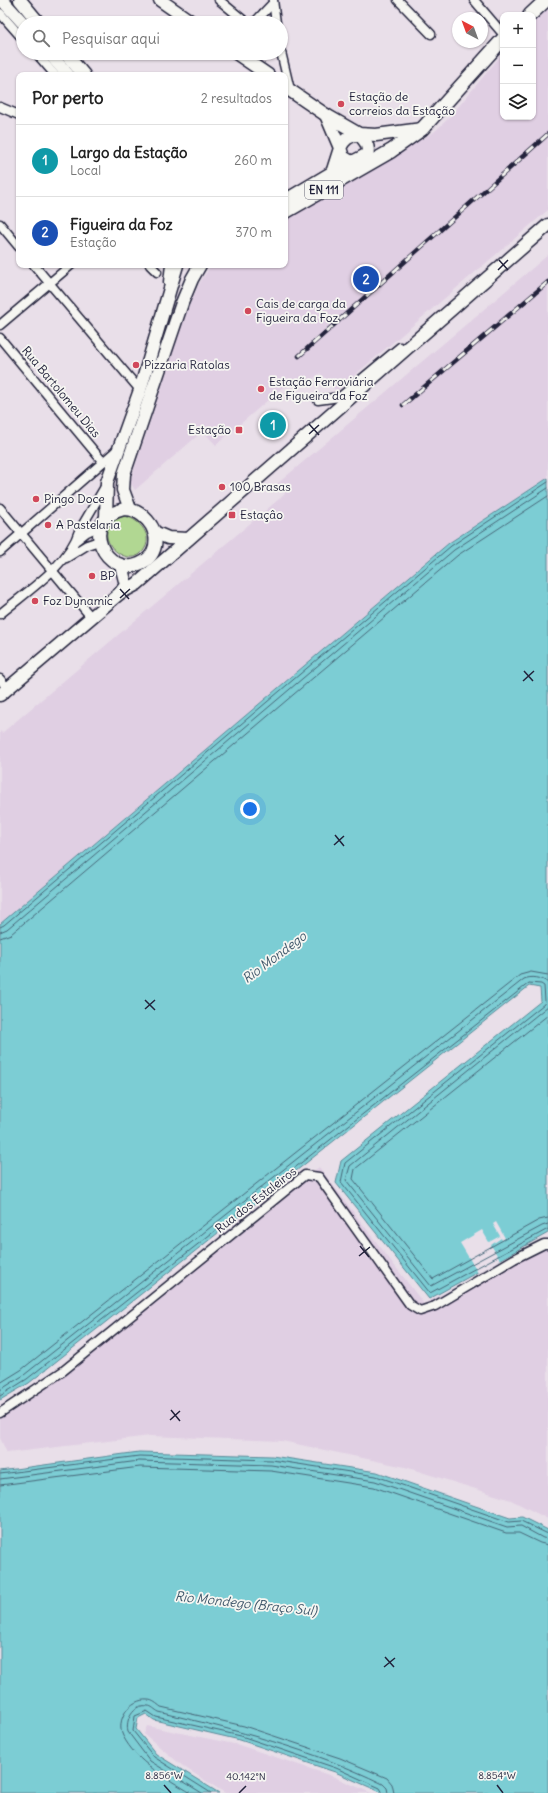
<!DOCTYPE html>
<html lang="pt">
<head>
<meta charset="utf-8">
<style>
	:root { --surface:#fff; --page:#f2f2f2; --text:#222; --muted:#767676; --line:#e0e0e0; --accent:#d1495b }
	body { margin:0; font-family:Delius,sans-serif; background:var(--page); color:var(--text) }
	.controls { position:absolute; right:12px; top:12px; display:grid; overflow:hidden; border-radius:8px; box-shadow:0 1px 3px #0004 }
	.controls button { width:36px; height:36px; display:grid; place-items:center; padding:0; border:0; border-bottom:1px solid var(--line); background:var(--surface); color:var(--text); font:20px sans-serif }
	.compass { position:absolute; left:452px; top:12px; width:36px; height:36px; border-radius:50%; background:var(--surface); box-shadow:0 1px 3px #0004; rotate:319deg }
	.you { position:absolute; left:250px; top:809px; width:14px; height:14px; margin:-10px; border:3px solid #fff; border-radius:50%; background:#1a73e8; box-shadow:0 0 0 6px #1a73e833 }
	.badge { display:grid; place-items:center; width:26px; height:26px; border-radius:50%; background:var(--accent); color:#fff; font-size:13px; font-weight:700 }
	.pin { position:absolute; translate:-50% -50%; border:2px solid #fff; box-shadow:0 1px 4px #0006 }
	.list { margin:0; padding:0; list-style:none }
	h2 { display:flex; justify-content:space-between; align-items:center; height:52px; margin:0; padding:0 16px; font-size:17px }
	h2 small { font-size:13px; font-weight:400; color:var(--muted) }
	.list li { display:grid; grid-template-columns:26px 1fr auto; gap:12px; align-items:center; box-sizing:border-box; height:72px; padding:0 16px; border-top:1px solid var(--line) }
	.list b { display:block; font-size:15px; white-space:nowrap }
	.list p { margin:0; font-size:13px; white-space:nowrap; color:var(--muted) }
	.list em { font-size:13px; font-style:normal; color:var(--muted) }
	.icon { flex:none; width:22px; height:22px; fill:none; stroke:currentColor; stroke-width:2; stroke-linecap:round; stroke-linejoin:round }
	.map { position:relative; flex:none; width:548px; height:1793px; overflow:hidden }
	.search { position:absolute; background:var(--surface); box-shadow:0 1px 3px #0004; left:16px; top:16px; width:272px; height:44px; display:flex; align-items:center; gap:10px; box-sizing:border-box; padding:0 14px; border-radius:22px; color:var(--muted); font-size:15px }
	.panel { position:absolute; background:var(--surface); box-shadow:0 1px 3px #0004; left:16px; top:72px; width:272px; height:196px; border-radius:8px }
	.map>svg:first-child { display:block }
</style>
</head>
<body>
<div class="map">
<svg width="548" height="1793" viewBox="0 0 548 1793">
	<rect width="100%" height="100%" fill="#e9dfe9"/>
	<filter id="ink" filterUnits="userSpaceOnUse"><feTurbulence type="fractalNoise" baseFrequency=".025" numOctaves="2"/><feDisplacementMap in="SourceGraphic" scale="8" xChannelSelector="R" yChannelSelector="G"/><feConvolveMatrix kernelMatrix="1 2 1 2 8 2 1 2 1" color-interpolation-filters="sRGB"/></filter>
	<g filter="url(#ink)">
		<!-- built -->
		<g fill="#e0cfe3">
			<polygon points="548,8 548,210 336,391 320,373 306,385 283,387 216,445 203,431 135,490 130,482 187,311 199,284 211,265 285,265 285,220 434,132 449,118 503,53 503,117 533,117 533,21"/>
			<polygon points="548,255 548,478 449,543 0,924 0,731 2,733 285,494 277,484"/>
			<polygon points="319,1167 424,1304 548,1238 548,1519 511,1500 405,1467 282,1441 150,1436 7,1453 0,1438 0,1418 66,1374"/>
			<polygon points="147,1726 239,1745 332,1776 371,1793 225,1793 184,1767 144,1734"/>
		</g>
		<!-- green -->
		<path fill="#b1d792" stroke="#6a7c66" d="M 123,516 C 137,517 153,534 145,548 C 130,576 82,532 123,516 Z"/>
		<!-- water -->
		<g fill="#7ccdd4" stroke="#588997">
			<polygon points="548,478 548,1233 429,1299 336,1183 341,1161 541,1001 540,988 529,986 29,1383 0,1400 0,924 449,543"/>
			<polygon points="139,1452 272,1456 377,1472 510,1518 522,1517 548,1530 548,1793 383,1793 335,1772 240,1740 154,1720 146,1714 138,1718 136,1729 156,1754 219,1793 0,1793 0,1471"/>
		</g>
		<!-- pier -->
		<polygon fill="#e9dfe9" points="496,1222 505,1238 502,1240 501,1238 491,1245 500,1260 478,1273 460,1243 482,1230 489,1242 500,1236 493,1224"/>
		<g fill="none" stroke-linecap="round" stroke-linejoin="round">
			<!-- shore -->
			<g stroke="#466678" stroke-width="1">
				<polyline points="0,927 4,925 451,546 548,482"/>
				<polyline points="0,932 7,929 454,550 548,488"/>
				<polyline points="0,938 11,934 458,555 548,496"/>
				<polyline points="548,1006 350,1166 346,1180 431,1286 542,1226 548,1224"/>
				<polyline points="548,1015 355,1169 353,1179 433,1279 539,1220 548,1218"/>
				<polyline points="0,1383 21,1370 520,975 531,972 548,975"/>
				<path d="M 0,1390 L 24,1375 L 524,979 C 531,976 542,977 548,983"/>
				<polyline points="0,1396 27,1379 529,983 541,984 544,986 545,1001 544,1004 345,1163 341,1182 430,1293 548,1229"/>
				<polyline points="0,1474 139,1456 272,1460 376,1476 509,1522 521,1521 548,1534"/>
				<polyline points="0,1479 139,1461 271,1465 375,1481 507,1527 521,1526 543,1538 548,1539"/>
				<polyline points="0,1485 140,1467 271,1471 374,1487 506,1533 519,1533 540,1543 548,1545"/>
				<path d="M 191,1793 C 165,1777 137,1763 123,1736 C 115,1720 130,1698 148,1700 C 153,1700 157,1704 161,1707 L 244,1726 L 340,1758 L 387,1778 L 392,1784 L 394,1793"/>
				<path d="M 202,1793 L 150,1761 L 128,1732 C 125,1720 133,1703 148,1706 C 152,1706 155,1710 159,1712 C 235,1730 312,1749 383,1784 L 387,1788 L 388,1793"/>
				<polyline points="211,1793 154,1757 133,1731 135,1716 147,1711 156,1717 241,1736 336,1768 380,1788 383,1793"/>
			</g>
			<defs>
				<g id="street">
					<polyline points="219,0 247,23"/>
					<polyline points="273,0 276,23"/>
					<polyline points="398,0 431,34"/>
					<polyline points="474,0 503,34"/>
					<polyline points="0,13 23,39"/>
					<polyline points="254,23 273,3"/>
					<polyline points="281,52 290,90"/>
					<polyline points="36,53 55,75"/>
					<polyline points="0,107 19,115"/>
					<polyline points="0,224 19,247"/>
					<polyline points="34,265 140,390"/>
					<polyline points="150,265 157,272"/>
					<polyline points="168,282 170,265"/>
					<polyline points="0,325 71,265"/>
					<polyline points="0,338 103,462"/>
					<polyline points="318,400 340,397 400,347"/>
					<polyline points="0,508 91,617"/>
					<polyline points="77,540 87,532 100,526"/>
					<polyline points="0,552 118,449"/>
					<polyline points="66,558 87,545 99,541"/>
					<path d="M 0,614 C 26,592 69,565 79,531 L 106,485"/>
					<polyline points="0,679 7,688"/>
					<polyline points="0,1413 63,1371 305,1175 319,1177 410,1305 420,1311 435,1306 514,1259 544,1244 548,1244"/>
				</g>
				<g id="secondary">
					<polyline points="2,0 23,23"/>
					<polyline points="20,0 39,23"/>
					<polyline points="160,0 193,23"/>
					<polyline points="49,53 68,75"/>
					<polyline points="65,53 84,75"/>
					<polyline points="236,53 268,75"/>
					<polyline points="285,87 326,115 359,134 376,135 422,129"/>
					<polyline points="326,115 340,148 332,173"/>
					<path d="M 353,163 L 343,157 L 340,148 C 344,139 349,136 359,134 C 365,141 370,146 367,155"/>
					<path d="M 124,509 C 141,509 159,527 155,546 C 153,555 147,561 139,564 C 107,578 76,521 124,509 Z"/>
					<polyline points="130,509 123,490 124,474 182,303 192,279 200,265"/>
					<polyline points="106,518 107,482 140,390 177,265"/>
					<polyline points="154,532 168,538 188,539"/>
					<polyline points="120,593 126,585 121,565"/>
					<polyline points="0,695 120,593 137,584 548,225"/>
				</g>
				<g id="primary">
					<polyline points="530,15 546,0"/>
					<polyline points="285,201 332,173 365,156"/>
					<polyline points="285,212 391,151 422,129 503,39"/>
				</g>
			</defs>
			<!-- street casing -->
			<use href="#street" stroke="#22223b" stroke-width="11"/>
			<!-- secondary casing -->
			<use href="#secondary" stroke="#22223b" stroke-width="15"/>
			<!-- primary casing -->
			<use href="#primary" stroke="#22223b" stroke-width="16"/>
			<!-- street -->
			<use href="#street" stroke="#f6f6f2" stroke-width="8"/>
			<!-- secondary -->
			<use href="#secondary" stroke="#f6f6f2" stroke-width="12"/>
			<!-- primary -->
			<use href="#primary" stroke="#f6f6f2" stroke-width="13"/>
			<defs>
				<g id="rail">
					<polyline points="299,356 548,134"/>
					<polyline points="403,405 548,282"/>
				</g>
			</defs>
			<!-- rail casing -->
			<use href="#rail" stroke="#22223b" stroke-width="4.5"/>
			<!-- rail -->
			<use href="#rail" stroke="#f6f6f2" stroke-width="3" stroke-dasharray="9" stroke-linecap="butt"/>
		</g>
	</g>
	<!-- ticks -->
	<path fill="none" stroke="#22223b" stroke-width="1.5" d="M 499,260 L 508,270M 498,270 L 508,260M 309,424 L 319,435M 309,434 L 319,425M 120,589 L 129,599M 120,598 L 130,589M 524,671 L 533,681M 523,681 L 534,671M 335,835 L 344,846M 334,845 L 344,836M 145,1000 L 155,1010M 145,1009 L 155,1000M 360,1246 L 369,1257M 359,1256 L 370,1247M 171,1410 L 180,1421M 170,1420 L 180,1411M 385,1657 L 394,1667M 384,1667 L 395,1658M 164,1785 L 171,1793M 497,1785 L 503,1793M 239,1793 L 246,1786"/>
	<!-- markers -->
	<g fill="#d1495b" stroke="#f6f6f2" stroke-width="1.5">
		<circle cx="341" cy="104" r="4"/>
		<circle cx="248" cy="311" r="4"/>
		<circle cx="136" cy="365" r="4"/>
		<circle cx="261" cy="389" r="4"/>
		<rect x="235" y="426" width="8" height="8" rx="2"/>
		<circle cx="222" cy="487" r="4"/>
		<circle cx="36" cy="499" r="4"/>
		<rect x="228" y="511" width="8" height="8" rx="2"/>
		<circle cx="48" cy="525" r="4"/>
		<circle cx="92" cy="576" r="4"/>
		<circle cx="35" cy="601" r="4"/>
	</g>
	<g text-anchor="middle" stroke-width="3.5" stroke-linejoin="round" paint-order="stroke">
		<!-- shield labels -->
		<rect fill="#f6f6f2" stroke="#626272" stroke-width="1" x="305" y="181" width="38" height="18" rx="3"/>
		<g font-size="11" font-weight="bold" fill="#22223b">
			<text x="324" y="194">EN 111</text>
		</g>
		<!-- poi labels -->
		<g font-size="12" fill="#22223b" stroke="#f6f6f2" text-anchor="start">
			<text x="349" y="101">Estação de<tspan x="349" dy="14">correios da Estação</tspan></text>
			<text x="256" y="308">Cais de carga da<tspan x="256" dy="14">Figueira da Foz</tspan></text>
			<text x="144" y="369">Pizzaria Ratolas</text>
			<text x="269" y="386">Estação Ferroviária<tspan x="269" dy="14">de Figueira da Foz</tspan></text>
			<text x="231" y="434" text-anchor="end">Estação</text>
			<text x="230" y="491">100 Brasas</text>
			<text x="44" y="503">Pingo Doce</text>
			<text x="240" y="519">Estaçâo</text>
			<text x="56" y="529">A Pastelaria</text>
			<text x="100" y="580">BP</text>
			<text x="43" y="605">Foz Dynamic</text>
		</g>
		<!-- street labels -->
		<g font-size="12" fill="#22223b" stroke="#f6f6f2">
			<text transform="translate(61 392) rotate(50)" y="4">Rua Bartolomeu Dias</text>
			<text transform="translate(256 1200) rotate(-38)" y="4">Rua dos Estaleiros</text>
		</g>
		<!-- water labels -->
		<g font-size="13" font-style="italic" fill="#3d5569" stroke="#f6f6f2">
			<text transform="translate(274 957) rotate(-37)" y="5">Rio Mondego</text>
			<text transform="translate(246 1603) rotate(6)" y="5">Rio Mondego (Braço Sul)</text>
		</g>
	</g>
	<g font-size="10" text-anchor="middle" fill="#22223b" stroke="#f6f6f2" stroke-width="3.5" stroke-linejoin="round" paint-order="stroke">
		<text x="164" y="1779">8.856°W</text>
		<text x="497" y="1779">8.854°W</text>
		<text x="246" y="1780">40.142°N</text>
	</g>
</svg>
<div class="controls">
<button>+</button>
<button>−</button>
<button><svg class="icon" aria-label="layers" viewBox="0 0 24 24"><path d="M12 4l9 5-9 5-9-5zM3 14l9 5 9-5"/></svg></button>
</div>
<svg class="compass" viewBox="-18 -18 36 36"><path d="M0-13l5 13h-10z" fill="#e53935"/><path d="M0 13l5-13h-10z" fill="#767676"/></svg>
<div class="you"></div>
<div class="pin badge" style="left:273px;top:425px;background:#0f9aa8">1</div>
<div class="pin badge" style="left:366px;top:279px;background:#1a4fb4">2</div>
<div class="search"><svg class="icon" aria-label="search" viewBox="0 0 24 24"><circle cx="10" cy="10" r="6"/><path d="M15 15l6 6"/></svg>Pesquisar aqui</div>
<section class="panel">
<h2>Por perto<small>2 resultados</small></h2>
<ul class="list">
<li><span class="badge" style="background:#0f9aa8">1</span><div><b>Largo da Estação</b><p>Local</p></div><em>260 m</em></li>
<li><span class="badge" style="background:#1a4fb4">2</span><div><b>Figueira da Foz</b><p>Estação</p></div><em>370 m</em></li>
</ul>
</section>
</div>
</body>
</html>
